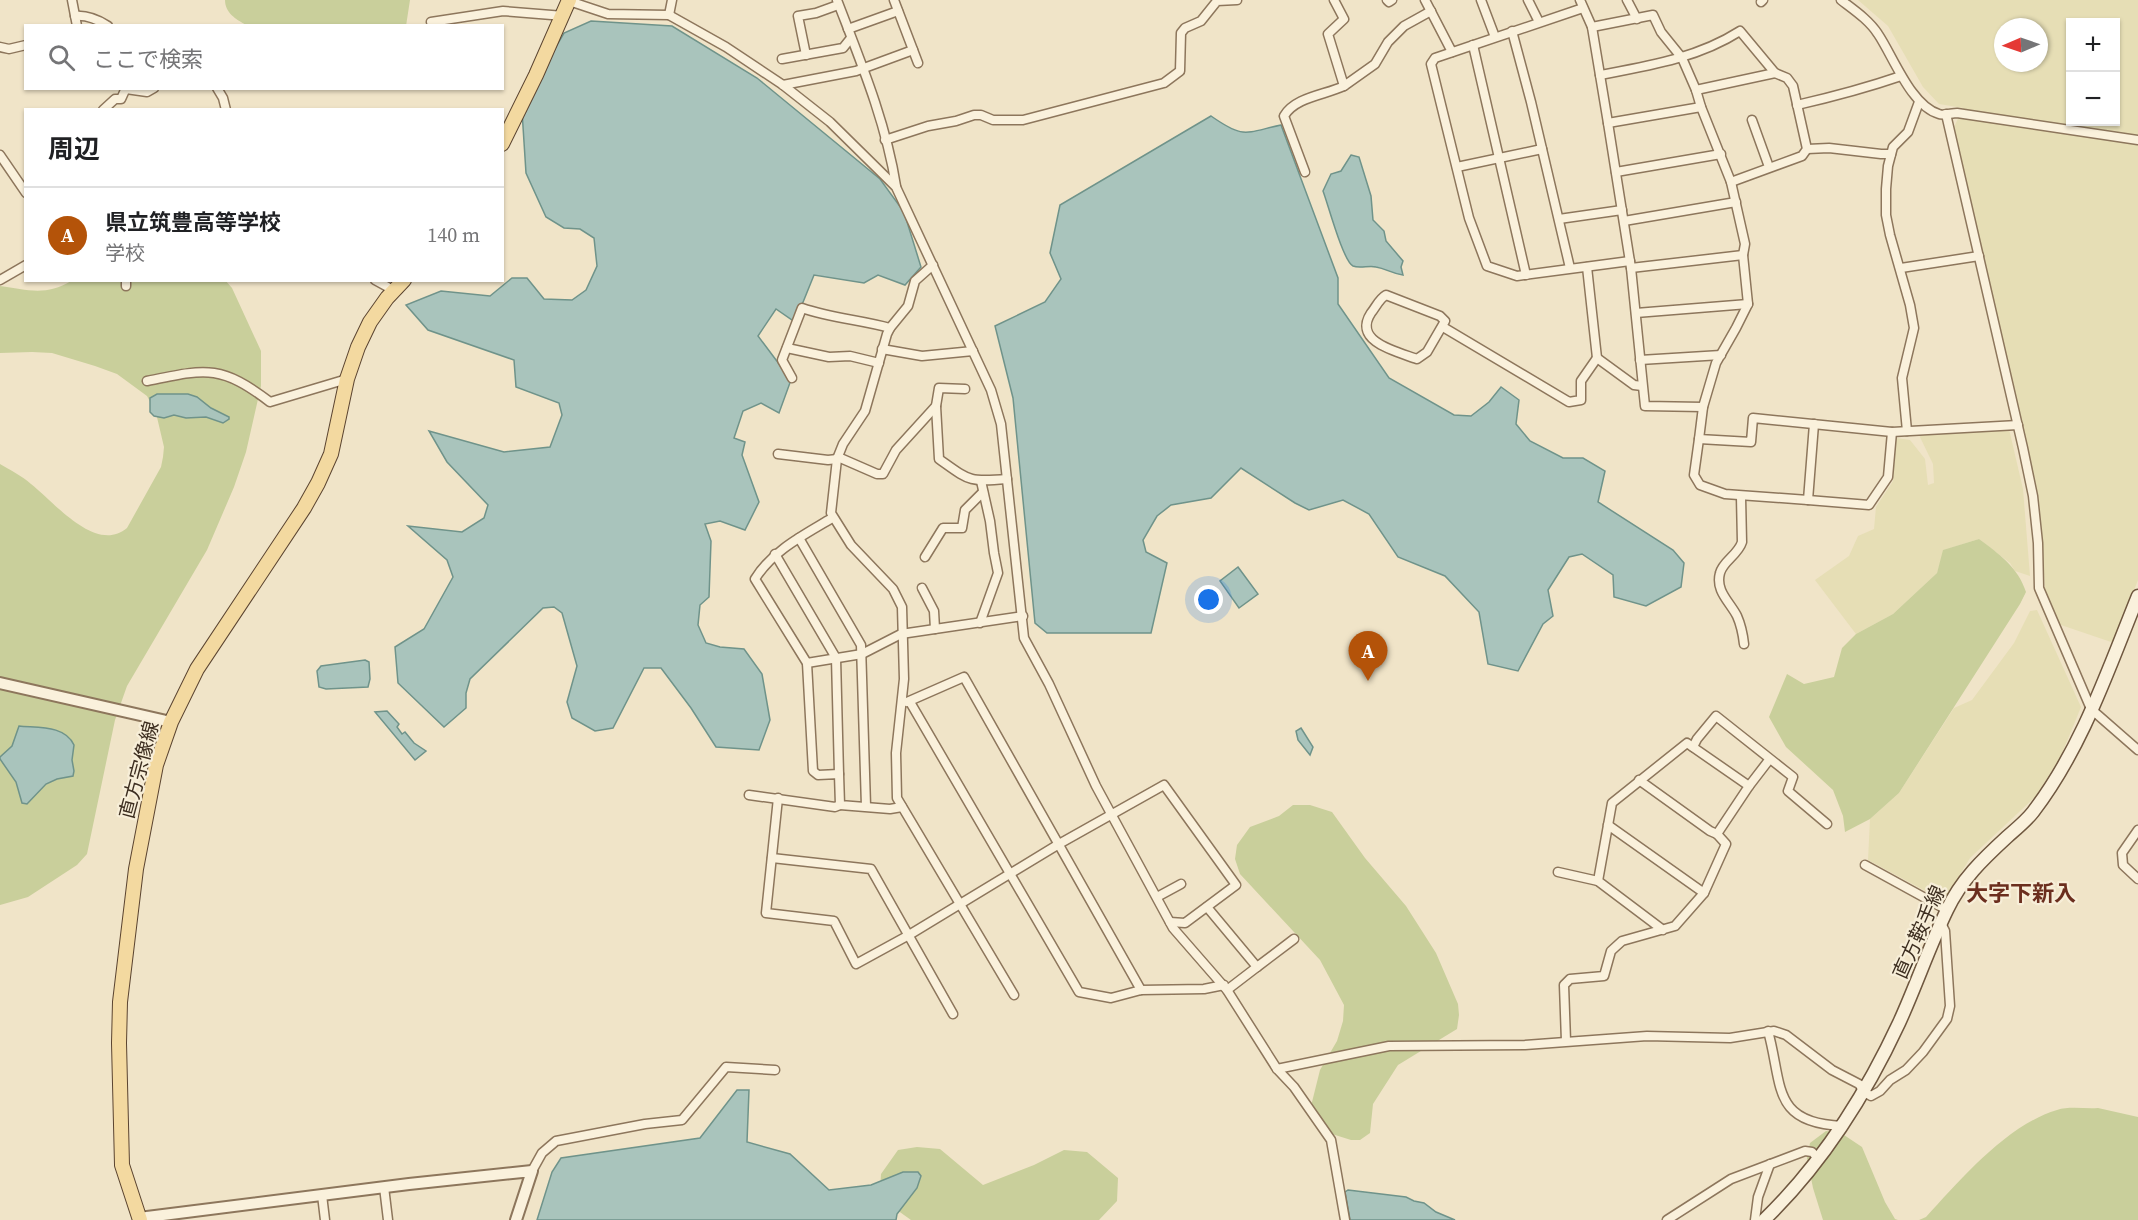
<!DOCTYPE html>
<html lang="ja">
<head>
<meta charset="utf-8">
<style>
	:root { --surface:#fff; --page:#f6f6f6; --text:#202124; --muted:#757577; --line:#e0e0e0; --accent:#b45309 }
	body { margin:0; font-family:"Source Serif 4","Noto Sans JP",serif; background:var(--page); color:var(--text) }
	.controls { position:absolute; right:18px; top:18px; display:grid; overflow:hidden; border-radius:0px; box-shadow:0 2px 4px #0004 }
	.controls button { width:54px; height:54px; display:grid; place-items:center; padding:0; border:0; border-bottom:2px solid var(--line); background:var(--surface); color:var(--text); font:30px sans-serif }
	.compass { position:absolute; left:1994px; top:18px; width:54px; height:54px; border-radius:50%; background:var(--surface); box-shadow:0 2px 4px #0004; rotate:268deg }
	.you { position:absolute; left:1209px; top:600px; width:21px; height:21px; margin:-15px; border:4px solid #fff; border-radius:50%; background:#1a73e8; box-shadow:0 0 0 9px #1a73e833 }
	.badge { display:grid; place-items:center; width:39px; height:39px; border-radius:50%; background:var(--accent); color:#fff; font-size:20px; font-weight:700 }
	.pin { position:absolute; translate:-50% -50px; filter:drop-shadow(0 2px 3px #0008) }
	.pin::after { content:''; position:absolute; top:32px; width:21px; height:18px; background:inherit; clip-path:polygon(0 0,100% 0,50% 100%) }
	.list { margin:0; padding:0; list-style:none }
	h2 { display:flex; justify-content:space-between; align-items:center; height:78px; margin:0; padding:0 24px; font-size:26px }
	h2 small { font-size:20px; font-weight:400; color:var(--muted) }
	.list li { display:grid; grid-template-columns:39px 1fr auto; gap:18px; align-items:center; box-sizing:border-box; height:96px; padding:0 24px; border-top:2px solid var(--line) }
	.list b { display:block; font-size:22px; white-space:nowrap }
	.list p { margin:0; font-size:20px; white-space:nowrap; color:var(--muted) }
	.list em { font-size:20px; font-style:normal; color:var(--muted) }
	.icon { flex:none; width:33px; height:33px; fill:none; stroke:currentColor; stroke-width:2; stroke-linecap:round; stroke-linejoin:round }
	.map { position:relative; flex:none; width:2138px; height:1220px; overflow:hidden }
	.search { position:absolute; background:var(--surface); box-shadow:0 2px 4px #0004; left:24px; top:24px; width:480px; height:66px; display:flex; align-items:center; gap:15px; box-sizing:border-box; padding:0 21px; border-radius:0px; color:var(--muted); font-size:22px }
	.panel { position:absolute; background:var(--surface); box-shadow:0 2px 4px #0004; left:24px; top:108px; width:480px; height:174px; border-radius:0px }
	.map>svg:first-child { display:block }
</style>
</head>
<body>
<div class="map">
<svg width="2138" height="1220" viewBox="0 0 2138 1220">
	<rect width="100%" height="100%" fill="#f0e4c8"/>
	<!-- farmland -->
	<g fill="#e6deb5" fill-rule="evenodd">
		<path d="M 1858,0 L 2138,0 L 2138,580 L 2114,643 L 2058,624 L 2045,588 L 2039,502 L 1954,127 L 1963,108 L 1939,104 L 1923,87 L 1888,26 ZM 2070,22 L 2116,22 L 2116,122 L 2070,122 ZM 2003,27 L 2039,27 L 2039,63 L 2003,63 Z"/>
		<polygon points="2009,429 2023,489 2030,576 2015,571 2010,563 1979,539 1944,550 1937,573 1893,614 1856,634 1815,580 1849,556 1858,536 1874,529 1876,507 1893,481 1896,438 1910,440 1925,459 1928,485 1934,483 1933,464 1919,435"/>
		<polygon points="2037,610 2081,707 2061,756 2036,796 1970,858 1944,901 1868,860 1870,819 1899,793 1954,708 1972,700 2014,643 2030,611"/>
	</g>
	<!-- green -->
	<g fill="#c9cf9b">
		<path d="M 225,0 L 410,0 L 406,26 L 246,25 C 236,19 225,13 225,0 Z"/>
		<path d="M 225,280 L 232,288 L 261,351 L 261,386 L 246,452 L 234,487 L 207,550 L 127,686 L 115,720 L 87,854 L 77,865 L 28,897 L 0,905 L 0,464 C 10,470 22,476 31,484 C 55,503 96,554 127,528 L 161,467 L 163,457 L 164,447 L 156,413 L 147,396 L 117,374 L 95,366 L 52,353 L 32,352 L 0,353 L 0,286 C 27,290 47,296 71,281 Z"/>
		<path d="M 1979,539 C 1999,554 2018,567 2026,592 L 2020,604 L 1899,793 L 1870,819 L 1845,832 L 1843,816 L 1833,790 L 1786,747 L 1769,717 L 1787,674 L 1804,684 L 1834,677 L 1842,648 L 1856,634 L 1893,614 L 1937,573 L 1943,550 Z"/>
		<polygon points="1293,805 1310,805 1332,812 1365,858 1406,906 1436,953 1458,1004 1459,1015 1457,1029 1398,1065 1373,1104 1370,1133 1360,1140 1351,1140 1332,1134 1322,1126 1311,1106 1320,1070 1337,1041 1343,1021 1344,1005 1320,960 1240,874 1235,859 1237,845 1250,827 1279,816"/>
		<path d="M 2098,1108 L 2138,1117 L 2138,1220 L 1919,1220 L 1926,1217 C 1961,1179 2007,1125 2057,1110 C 2069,1106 2085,1109 2098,1108 Z"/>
		<polygon points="1826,1131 1841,1133 1862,1147 1885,1202 1895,1219 1898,1220 1823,1220 1813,1188 1807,1158 1810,1143"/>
		<polygon points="917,1147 940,1149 983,1185 1034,1165 1064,1150 1087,1152 1118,1178 1117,1201 1099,1220 911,1220 883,1200 880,1190 881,1174 898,1150"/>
	</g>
	<!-- water -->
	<g fill="#a9c4bc" stroke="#6f938a" stroke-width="1.5">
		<polygon points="591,21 672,26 757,78 880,179 904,212 921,267 905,285 878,275 864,283 814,275 795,322 776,309 758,336 791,380 779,413 761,403 743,411 734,438 745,442 742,455 759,502 745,530 720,521 705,524 711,541 709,597 700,605 698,625 706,643 720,647 744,649 762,674 770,720 759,750 716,747 691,708 661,668 644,668 613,728 595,731 572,718 567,702 577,666 562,613 554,607 543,608 470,679 466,693 466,708 444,727 398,683 395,647 424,629 453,577 447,560 408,526 462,532 484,518 488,505 447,462 429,431 504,452 550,447 562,415 559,403 516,387 514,360 428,330 406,305 441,291 490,296 512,278 527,278 544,299 572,300 586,290 597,266 594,238 580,229 564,228 546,217 526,173 522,111 537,79 564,33"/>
		<path d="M 1211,116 C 1244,139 1244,133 1281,125 L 1338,278 L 1338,304 L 1389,378 L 1454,415 L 1471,416 L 1489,402 L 1501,387 L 1519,400 L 1516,424 L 1530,441 L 1563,458 L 1583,458 L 1605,471 L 1598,502 L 1673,550 L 1684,563 L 1681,587 L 1646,606 L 1614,597 L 1613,575 L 1582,554 L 1569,557 L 1548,590 L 1553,616 L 1543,624 L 1518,671 L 1488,664 L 1479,612 L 1445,576 L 1398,557 L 1369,514 L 1343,500 L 1309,510 L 1295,503 L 1241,468 L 1211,498 L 1171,505 L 1157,516 L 1143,540 L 1146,552 L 1167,563 L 1151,633 L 1047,633 L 1035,623 L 1013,398 L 995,326 L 1045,302 L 1061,279 L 1050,253 L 1060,205 Z"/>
		<path d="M 1351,155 L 1359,157 L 1371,196 L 1373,220 L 1384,231 L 1386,241 L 1403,261 L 1401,267 L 1403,275 C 1390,273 1387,269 1376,267 C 1369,265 1360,269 1353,266 C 1343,261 1328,204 1323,191 L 1331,174 L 1341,171 Z"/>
		<polygon points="157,394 188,394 197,397 211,408 229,417 229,419 223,423 206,417 186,418 174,415 164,418 154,416 150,412 150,398"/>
		<polygon points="1238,567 1258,594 1239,608 1220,581"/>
		<polygon points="365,660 369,662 370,679 368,687 326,689 319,687 317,671 321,666"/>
		<polygon points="387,711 399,724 397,727 402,734 405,732 414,743 426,751 415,760 375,712"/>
		<path d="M 19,726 C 38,728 65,725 74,745 L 72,760 L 74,771 L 73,776 L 57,779 L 46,784 L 27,804 L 22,803 L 16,782 L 0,759 L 0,757 L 12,746 Z"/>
		<polygon points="1301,728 1313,747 1310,755 1298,740 1296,731"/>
		<polygon points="737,1090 749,1090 747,1142 790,1154 829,1190 871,1185 903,1172 918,1172 921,1176 917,1188 897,1214 896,1220 537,1220 552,1172 561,1158 700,1138"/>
		<polygon points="1348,1190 1406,1197 1414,1201 1424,1203 1436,1212 1455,1220 1350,1220 1345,1192"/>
	</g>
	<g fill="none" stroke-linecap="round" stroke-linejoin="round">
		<defs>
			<g id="minor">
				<polyline points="72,0 77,26"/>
				<path d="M 837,0 C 860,60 886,122 896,186"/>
				<polyline points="894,0 918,63"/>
				<polyline points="1334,0 1344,19 1328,34 1344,86 1375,64 1388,42 1404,26 1431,11"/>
				<polyline points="1387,0 1389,2 1392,0"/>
				<polyline points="1425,0 1452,52"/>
				<polyline points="1481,0 1495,37"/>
				<polyline points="1528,0 1539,22"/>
				<polyline points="1580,0 1592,27 1608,123 1631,268 1645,406 1703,407"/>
				<polyline points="1627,0 1637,19"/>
				<path d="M 1841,0 C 1854,10 1869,20 1878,34 C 1893,56 1911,106 1939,114 C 1943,116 1952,113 1957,113 L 2138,140"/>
				<polyline points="569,1 608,14 669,15 726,47 783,85 830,122 896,187 991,390 1001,424 1024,638 1049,684 1096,786 1173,928 1227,990 1277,1069 1294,1087 1331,1140 1345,1220"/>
				<polyline points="1761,2 1763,0"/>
				<polyline points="1583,8 1435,58 1431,64 1469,218 1487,266 1517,276 1630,261"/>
				<polyline points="669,15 672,0"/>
				<path d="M 75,16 C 87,15 97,19 108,26"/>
				<polyline points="431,22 503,11 564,16"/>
				<polyline points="1592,27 1653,15 1661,32 1682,58 1696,90 1701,107 1731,182 1745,244 1743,255 1748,304 1736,328 1716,363 1703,407 1699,439 1751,442 1753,418 1892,432 2018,425"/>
				<polyline points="848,29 898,11"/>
				<polyline points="1512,31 1531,102 1570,268"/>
				<polyline points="1473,45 1526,275"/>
				<polyline points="0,47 9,49 26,45"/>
				<polyline points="806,55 798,16 816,13 838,5"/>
				<polyline points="782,59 843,48 851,38"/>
				<path d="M 1600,75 C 1648,66 1698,58 1740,31 L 1775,73 L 1696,90"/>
				<polyline points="783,85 856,71 913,50"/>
				<polyline points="217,88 223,98 226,110"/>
				<polyline points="126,89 147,92 154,88"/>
				<path d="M 1797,105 C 1832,97 1866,88 1901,76"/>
				<polyline points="103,110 115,99 121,99 126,88"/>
				<polyline points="1946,114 2023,448 2033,496 2038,543 2039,588 2091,709 2138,750"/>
				<polyline points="1752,120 1769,167"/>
				<polyline points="1608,123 1701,107"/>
				<polyline points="885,140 928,126 956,121 974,115 981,115 993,120 1023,120 1164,83 1180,71 1181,33 1185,28 1201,21 1217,1 1237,0"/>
				<polyline points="1807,149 1829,148 1881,154 1891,154"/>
				<polyline points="0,155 26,193"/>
				<polyline points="1457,167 1542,149"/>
				<path d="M 1305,172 L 1284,116 C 1295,97 1325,95 1344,86"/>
				<polyline points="1616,172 1721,154"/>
				<polyline points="1731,182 1802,156 1807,149 1793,86 1787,78 1775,73"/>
				<polyline points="1559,219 1622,210"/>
				<polyline points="1624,221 1736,202"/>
				<polyline points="933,265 915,281 908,306 890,328 887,334 865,411 843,444 837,459 831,513 851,545 893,589 902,607 904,679 896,753 897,798 1014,995"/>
				<polyline points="1587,267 1597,358"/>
				<polyline points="1631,268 1743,255"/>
				<polyline points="1901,268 1979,256"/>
				<polyline points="0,280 26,265"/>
				<polyline points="375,280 395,291"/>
				<polyline points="126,286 126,280"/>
				<path d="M 1386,295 L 1440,316 L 1445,321 L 1427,352 L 1417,359 C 1398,352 1352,342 1371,313 C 1376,307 1379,299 1386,295 Z"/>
				<polyline points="1636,313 1748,304"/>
				<polyline points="1443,327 1569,402 1581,400 1581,381 1597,358 1634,385 1642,386"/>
				<polyline points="787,348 829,357 850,356 879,363"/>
				<polyline points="882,349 922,356 973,351"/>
				<polyline points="1640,360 1721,355"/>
				<path d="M 792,378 L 782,360 L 802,308 C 831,318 861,320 890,328"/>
				<path d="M 147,381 C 206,369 220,364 270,402 L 347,379"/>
				<path d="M 936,406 L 939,459 C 970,481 968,482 1007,479"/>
				<polyline points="1907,431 1902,378 1914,328 1910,305 1890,235 1886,215 1886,189 1888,166 1893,147 1908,132 1919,102"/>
				<polyline points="1699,439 1694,475 1700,485 1725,494 1808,500 1814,424"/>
				<polyline points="778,454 828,460 837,459"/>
				<polyline points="838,457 877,474 883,474 896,450 936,406 939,388 965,389"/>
				<path d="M 1741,497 L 1742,542 C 1738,555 1723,561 1720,573 C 1715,591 1730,602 1737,616 C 1741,625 1743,635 1744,644"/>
				<polyline points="1808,500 1869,505 1888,477 1892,432"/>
				<path d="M 832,518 C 804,535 773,550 755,579 L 807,663 L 813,771 L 818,775 L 839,774 L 840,805 L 890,809 L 902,807"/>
				<polyline points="799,538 861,645 866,806"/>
				<polyline points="775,554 836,658 839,774"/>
				<polyline points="925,557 943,528 962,528 965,510 983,492"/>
				<polyline points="922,588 934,611 935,629"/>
				<polyline points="980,623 998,573 994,553 990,521 981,481"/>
				<polyline points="807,663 862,654 901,634 1023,616"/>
				<polyline points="907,702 964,677 1141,990"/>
				<polyline points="910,702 1079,992 1111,998 1141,990 1204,989 1224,985"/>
				<polyline points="1693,747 1697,739 1716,716 1793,777 1788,791 1827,824"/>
				<polyline points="1639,780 1710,831 1717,834"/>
				<polyline points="1749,786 1769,760"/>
				<polyline points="749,795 835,807 840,805"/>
				<polyline points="778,798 766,913 834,921 856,964 909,935 1059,844 1164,785 1236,885 1185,923 1170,922"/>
				<polyline points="1608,825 1704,893"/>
				<polyline points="2138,830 2122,853 2123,865 2138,879"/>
				<polyline points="772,858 871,869 953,1014"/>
				<polyline points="1865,865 1947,910"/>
				<polyline points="1558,872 1598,881"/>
				<polyline points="1157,897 1181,884"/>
				<polyline points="1207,907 1257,967 1294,939"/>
				<polyline points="1227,990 1257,967"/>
				<path d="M 1768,1031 C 1783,1085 1771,1123 1842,1126"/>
				<polyline points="1566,1041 1564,985 1570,979 1604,976 1611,951 1622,941 1675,926 1704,893 1726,844 1717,834 1749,786 1687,743 1612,803 1598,881 1663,930"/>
				<polyline points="1277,1069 1389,1046 1525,1045 1647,1036 1730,1038 1774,1031 1786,1035 1832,1070 1859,1084 1864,1092 1871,1096 1880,1091 1890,1080 1906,1070 1923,1052 1947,1019 1950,1006 1945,931 1941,923"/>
				<polyline points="532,1171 542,1153 556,1141 645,1124 682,1120 726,1067 775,1070"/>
				<polyline points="384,1187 388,1220"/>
				<polyline points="322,1195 325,1220"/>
				<polyline points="1667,1220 1731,1179 1805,1151 1812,1152 1819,1159"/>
				<polyline points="1755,1220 1758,1197 1770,1164"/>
			</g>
			<g id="tertiary">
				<polyline points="0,683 171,722"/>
				<polyline points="139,1218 409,1184 532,1171 516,1220"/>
			</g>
			<path id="secondary" d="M 1764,1220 C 1822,1164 1865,1096 1899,1023 C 1916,986 1929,947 1947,910 C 1961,880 1983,859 2007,837 C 2016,829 2026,821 2033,812 C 2082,748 2108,670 2138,596"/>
			<g id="primary">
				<polyline points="502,144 536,75 569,0"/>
				<polyline points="140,1220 122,1165 119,1043 120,1002 136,869 156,765 171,722 197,669 304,508 318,483 331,454 347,379 358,347 370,322 387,298 404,280"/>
			</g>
		</defs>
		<!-- minor casing -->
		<use href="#minor" stroke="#8d765c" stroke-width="11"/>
		<!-- tertiary casing -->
		<use href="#tertiary" stroke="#8d765c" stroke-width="14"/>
		<!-- secondary casing -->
		<use href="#secondary" stroke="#6f573f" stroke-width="15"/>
		<!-- primary casing -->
		<use href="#primary" stroke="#5b4430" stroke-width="16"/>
		<!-- minor -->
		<use href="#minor" stroke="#faf1dc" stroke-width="8"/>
		<!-- tertiary -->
		<use href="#tertiary" stroke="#faf1dc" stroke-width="10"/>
		<!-- secondary -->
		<use href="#secondary" stroke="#faf1dc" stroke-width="12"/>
		<!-- primary -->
		<use href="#primary" stroke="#f3d9a0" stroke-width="14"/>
	</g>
	<g text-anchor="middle" stroke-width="4.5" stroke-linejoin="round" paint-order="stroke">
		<!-- street labels -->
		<g font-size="20" fill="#3d2e20" stroke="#f7eed8">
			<text transform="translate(139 770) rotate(-75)" y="7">直方宗像線</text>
			<text transform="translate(1919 932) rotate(-66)" y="7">直方鞍手線</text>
		</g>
		<!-- quarter labels -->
		<g font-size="22" font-weight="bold" fill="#6b2e1e" stroke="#f7eed8">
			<text x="2021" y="901">大字下新入</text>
		</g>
	</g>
</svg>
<div class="controls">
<button>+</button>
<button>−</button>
</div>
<svg class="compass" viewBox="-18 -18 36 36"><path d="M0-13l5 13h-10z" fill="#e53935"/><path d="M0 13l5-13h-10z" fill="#757577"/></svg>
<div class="you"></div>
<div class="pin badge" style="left:1368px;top:681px">A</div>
<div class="search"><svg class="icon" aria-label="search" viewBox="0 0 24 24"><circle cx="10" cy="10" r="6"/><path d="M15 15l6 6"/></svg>ここで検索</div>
<section class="panel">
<h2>周辺<small></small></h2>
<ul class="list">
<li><span class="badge">A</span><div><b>県立筑豊高等学校</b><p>学校</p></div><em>140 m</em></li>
</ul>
</section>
</div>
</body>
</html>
